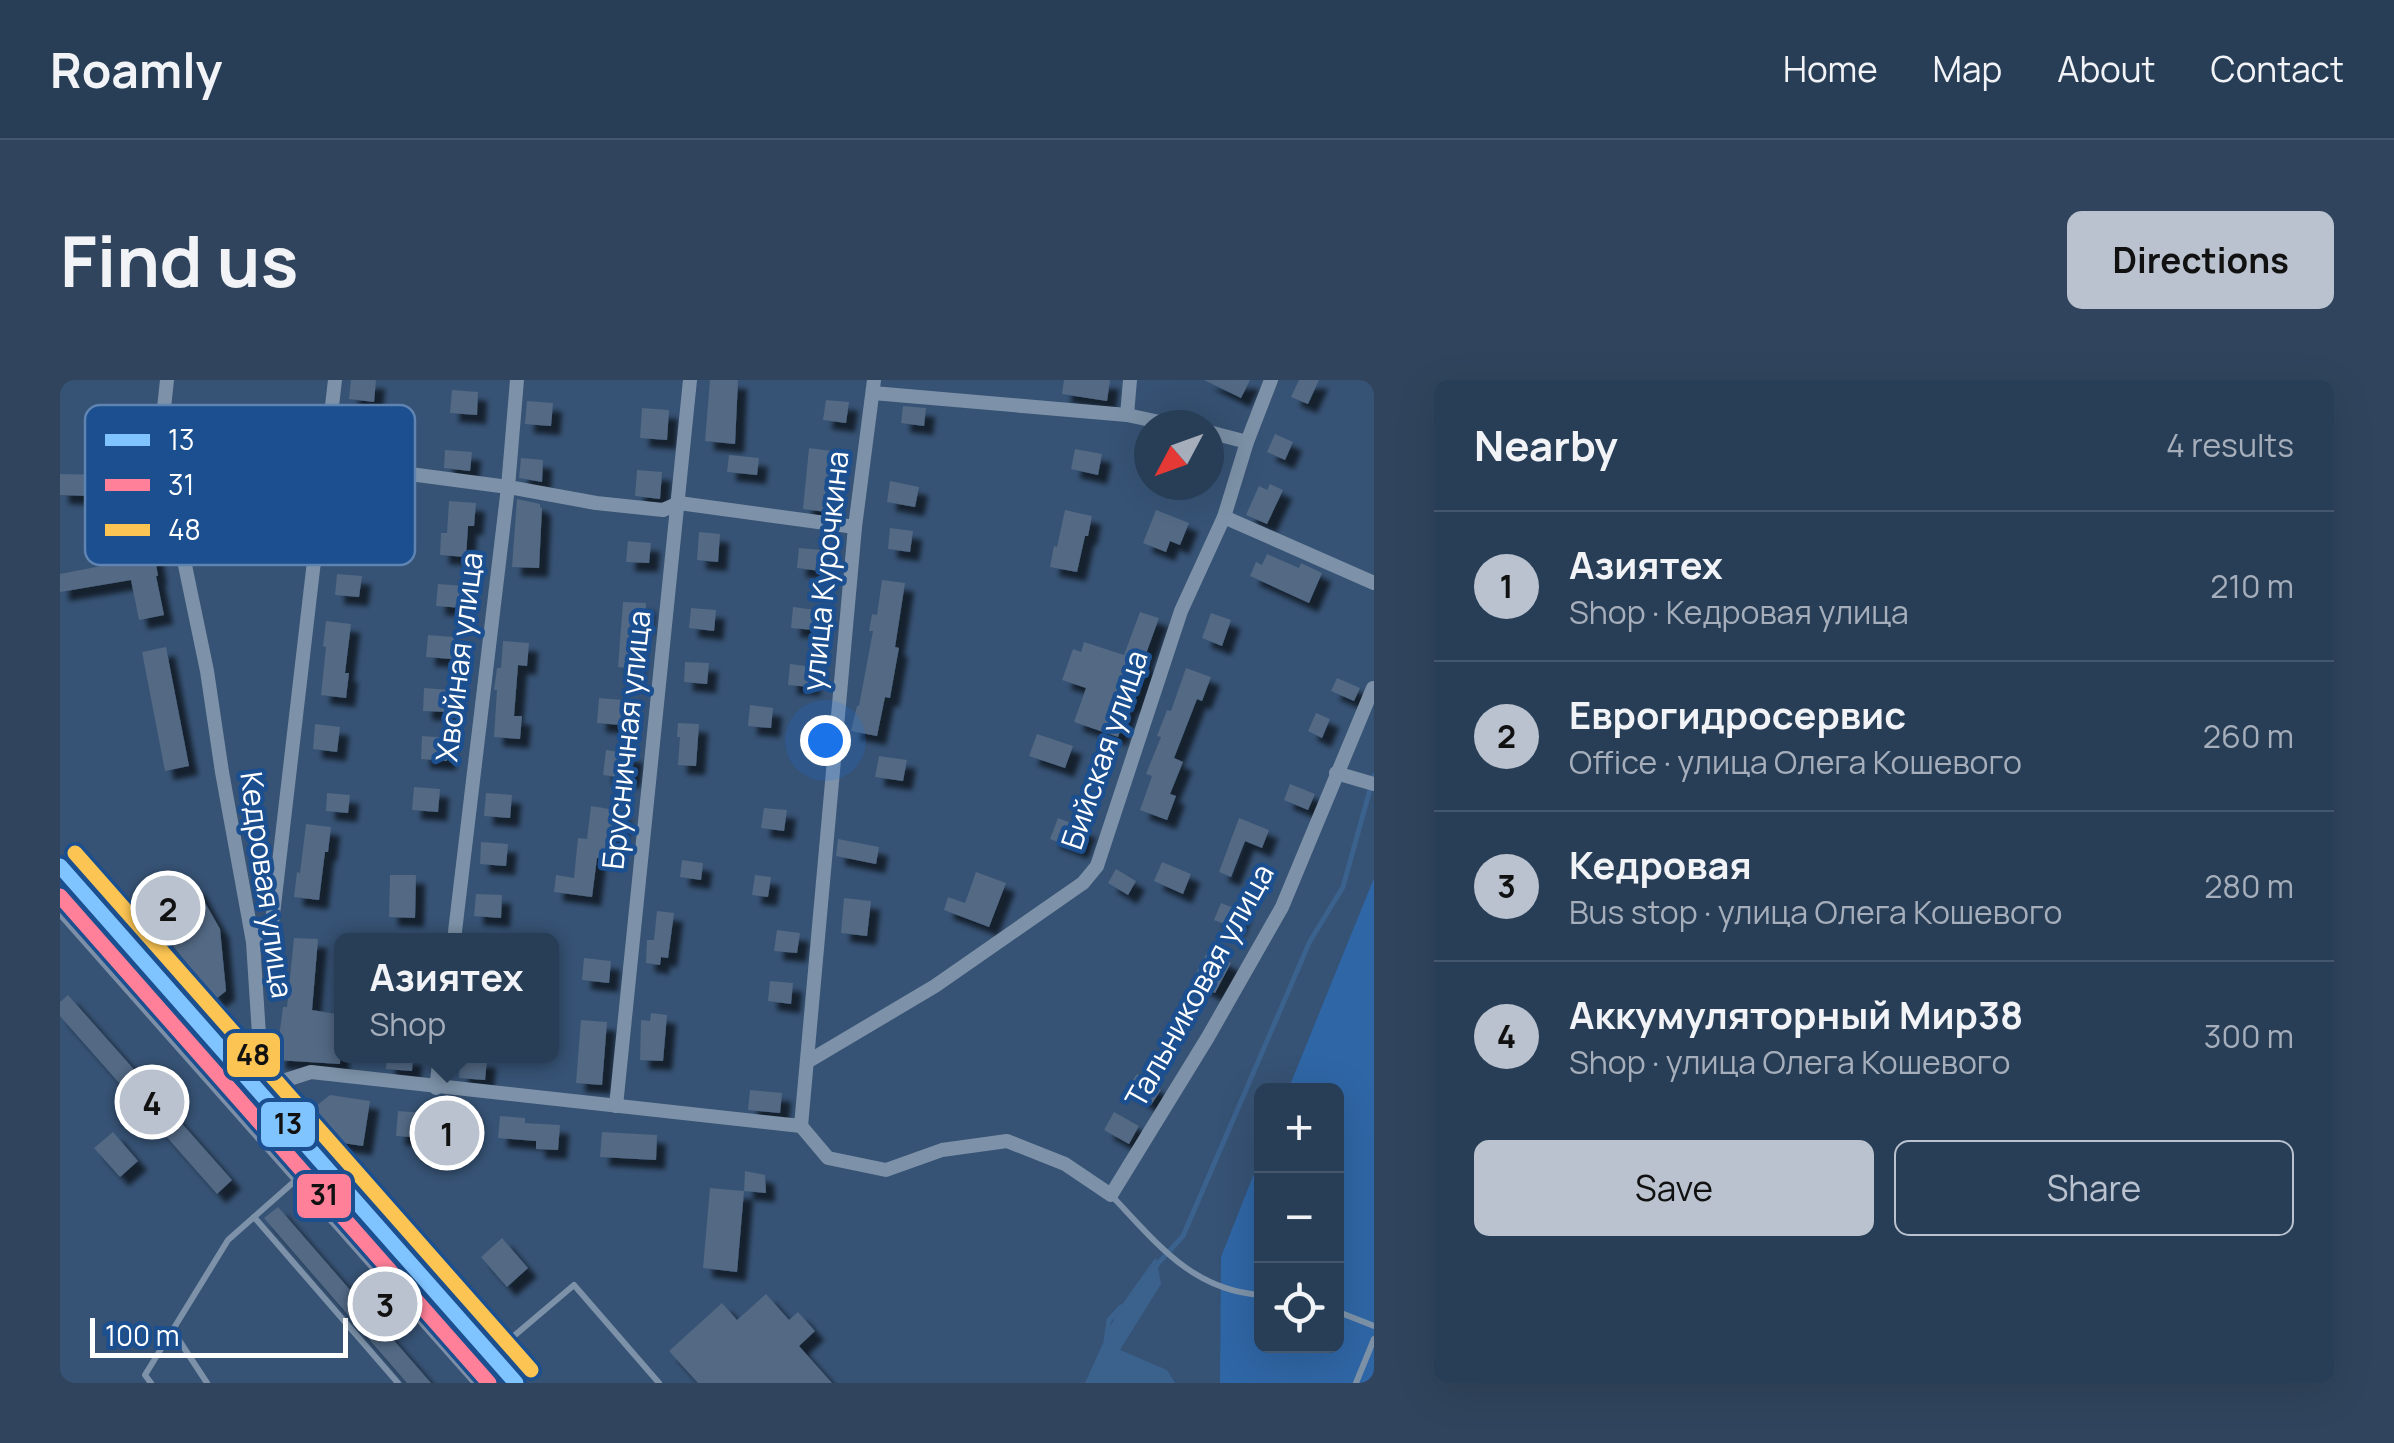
<!DOCTYPE html>
<html lang="en">
<head>
<meta charset="utf-8">
<style>
	:root { --surface:#283e57; --page:#30455d; --text:#f1f3f6; --muted:#a5aeba; --line:#44576d; --accent:#b9c2ce }
	body { margin:0; font-family:Manrope,sans-serif; background:var(--page); color:var(--text) }
	.controls { position:absolute; right:30px; bottom:30px; display:grid; overflow:hidden; border-radius:15px; box-shadow:0 10px 40px #0002 }
	.controls button { width:90px; height:90px; display:grid; place-items:center; padding:0; border:0; border-bottom:2px solid var(--line); background:var(--surface); color:var(--text); font:50px sans-serif }
	.compass { position:absolute; left:1074px; top:30px; width:90px; height:90px; border-radius:50%; background:var(--surface); box-shadow:0 10px 40px #0002; rotate:229deg }
	.scale { position:absolute; left:30px; bottom:25px; width:258px; box-sizing:border-box; padding-left:10px; border:5px solid #fff; border-top:0; font-size:28px; line-height:35px; white-space:nowrap; color:#fff; -webkit-text-stroke:8px #1b4f8f; paint-order:stroke }
	.you { position:absolute; left:765px; top:360px; width:35px; height:35px; margin:-25px; border:8px solid #fff; border-radius:50%; background:#1a73e8; box-shadow:0 0 0 15px #1a73e833 }
	.badge { display:grid; place-items:center; width:65px; height:65px; border-radius:50%; background:var(--accent); color:#111; font-size:32px; font-weight:700 }
	.pin { position:absolute; translate:-50% -50%; border:5px solid #fff; box-shadow:0 2px 10px #0006 }
	.popup { position:absolute; left:274px; top:553px; width:225px; height:130px; box-sizing:border-box; display:grid; place-content:center; border-radius:15px; background:var(--surface); filter:drop-shadow(0 2px 8px #0005); font-size:32px; white-space:nowrap; color:var(--muted) }
	.popup b { font-size:38px; color:var(--text) }
	.popup::after { content:''; position:absolute; left:50%; top:100%; margin-left:-20px; border:20px solid transparent; border-top-color:var(--surface) }
	.list { margin:0; padding:0; list-style:none }
	h2 { display:flex; justify-content:space-between; align-items:center; height:130px; margin:0; padding:0 40px; font-size:42px }
	h2 small { font-size:32px; font-weight:400; color:var(--muted) }
	.list li { display:grid; grid-template-columns:65px 1fr auto; gap:30px; align-items:center; box-sizing:border-box; height:150px; padding:0 40px; border-top:2px solid var(--line) }
	.list b { display:block; font-size:38px; white-space:nowrap }
	.list p { margin:0; font-size:32px; white-space:nowrap; color:var(--muted) }
	.list em { font-size:32px; font-style:normal; color:var(--muted) }
	.actions { display:flex; gap:20px; padding:30px 40px }
	.actions a { flex:1; padding:22px 0; border:2px solid var(--accent); border-radius:15px; text-align:center; font-size:35px; color:var(--accent) }
	.actions .main { background:var(--accent); color:#111 }
	.icon { flex:none; width:55px; height:55px; fill:none; stroke:currentColor; stroke-width:2; stroke-linecap:round; stroke-linejoin:round }
	.map { position:relative; flex:none; width:1314px; height:1003px; overflow:hidden; border-radius:15px }
	header { display:flex; align-items:center; gap:60px; box-sizing:border-box; height:140px; padding:0 50px; background:var(--surface); border-bottom:2px solid var(--line) }
	header strong { font-size:48px }
	nav { display:flex; gap:55px; margin-inline-start:auto; font-size:35px }
	.intro { display:flex; align-items:center; justify-content:space-between; box-sizing:border-box; height:240px; padding:0 60px }
	h1 { margin:0; font-size:70px }
	.button { padding:25px 45px; border-radius:15px; background:var(--accent); color:#111; font-size:35px; font-weight:700 }
	main { display:flex; gap:60px; padding:0 60px }
	aside { flex:1; background:var(--surface); border-radius:15px; box-shadow:0 10px 40px #0002 }
	.map>svg:first-child { display:block }
</style>
</head>
<body>
<header>
<strong>Roamly</strong>
<nav><a>Home</a><a>Map</a><a>About</a><a>Contact</a></nav>
</header>
<div class="intro"><h1>Find us</h1><a class="button">Directions</a></div>
<main>
<div class="map">
<svg width="1314" height="1003" viewBox="0 0 1314 1003">
	<defs>
		<filter id="shadow"><feDropShadow dx="9" dy="9" stdDeviation="2.5" flood-color="#0009"/></filter>
	</defs>
	<rect width="100%" height="100%" fill="#365274"/>
	<!-- green -->
	<polygon fill="#2f66a5" points="1314,498 1314,1003 1160,1003 1161,877 1201,776 1202,966 1276,966 1276,711 1228,710"/>
	<!-- water -->
	<polygon fill="#3b618d" points="1096,877 1101,904 1060,970 1107,990 1115,1003 1025,1003 1058,930"/>
	<g fill="none" stroke-linecap="round" stroke-linejoin="round">
		<!-- stream -->
		<g stroke="#3b618d" stroke-width="5">
			<polyline points="1094,888 1123,856 1250,561 1283,507 1314,395"/>
			<polyline points="1046,961 1049,940 1061,927"/>
		</g>
	</g>
	<!-- building -->
	<g fill="#526984" filter="url(#shadow)">
		<polygon points="291,0 316,0 314,22 289,19"/>
		<polygon points="650,0 678,0 675,64 645,61"/>
		<polygon points="1004,0 1050,0 1047,21 1002,14"/>
		<polygon points="1144,0 1190,0 1181,18"/>
		<polygon points="1239,0 1259,0 1248,24 1231,17"/>
		<polygon points="392,10 418,12 417,35 390,33"/>
		<polygon points="766,20 789,22 786,43 763,40"/>
		<polygon points="467,21 493,23 491,46 465,44"/>
		<polygon points="843,26 866,28 864,46 841,43"/>
		<polygon points="582,28 609,30 607,60 580,58"/>
		<polygon points="54,36 79,38 77,60 52,58"/>
		<polygon points="117,38 143,40 141,59 116,56"/>
		<polygon points="294,52 319,55 316,79 291,75"/>
		<polygon points="1215,54 1233,62 1225,80 1207,72"/>
		<polygon points="749,68 772,71 766,132 743,129"/>
		<polygon points="1015,69 1042,74 1038,95 1011,89"/>
		<polygon points="385,70 412,72 410,91 384,88"/>
		<polygon points="669,75 699,78 697,95 667,92"/>
		<polygon points="461,78 483,80 482,102 459,98"/>
		<polygon points="577,90 602,92 600,119 575,116"/>
		<polygon points="0,94 57,95 57,117 0,115"/>
		<polygon points="830,101 859,107 855,127 827,122"/>
		<polygon points="1210,104 1223,110 1207,144 1186,135 1199,106 1207,110"/>
		<polygon points="457,119 480,124 480,127 482,128 479,188 452,187"/>
		<polygon points="389,121 416,123 414,146 408,146 406,177 380,175 381,153 387,153"/>
		<polygon points="1005,130 1032,136 1028,156 1025,156 1017,192 990,187 994,166 997,167"/>
		<polygon points="1096,130 1129,143 1120,165 1110,161 1106,172 1083,163"/>
		<polygon points="277,139 302,142 300,167 275,164"/>
		<polygon points="79,142 86,168 93,166 98,196 96,196 104,235 79,240 71,200 0,212 0,194 41,186 33,153"/>
		<polygon points="830,148 853,151 850,172 828,169"/>
		<polygon points="639,152 660,154 658,182 637,180"/>
		<polygon points="568,161 591,163 589,183 566,182"/>
		<polygon points="739,168 762,170 760,191 737,188"/>
		<polygon points="1207,174 1239,188 1241,183 1262,193 1249,223 1190,196 1196,182 1202,185"/>
		<polygon points="277,194 302,196 299,217 275,215"/>
		<polygon points="822,200 845,203 835,267 839,268 836,284 830,318 825,317 817,356 791,351 797,326 799,326 813,251 809,251 812,234 817,235"/>
		<polygon points="378,204 404,206 403,228 376,226"/>
		<polygon points="563,222 586,223 585,245 579,244 575,289 558,287"/>
		<polygon points="733,227 756,230 754,250 731,248"/>
		<polygon points="631,228 656,230 654,251 629,248"/>
		<polygon points="1080,232 1099,238 1083,282 1087,283 1073,324 1070,323 1058,357 1014,342 1026,308 1002,300 1013,269 1021,272 1024,262 1064,275"/>
		<polygon points="1151,233 1171,240 1162,266 1142,258"/>
		<polygon points="266,241 291,244 285,293 289,293 286,318 261,315 266,267 263,266"/>
		<polygon points="368,255 394,257 392,279 366,277"/>
		<polygon points="443,261 469,263 467,286 458,285 454,336 462,336 460,359 434,357 437,310 434,310 437,288 441,288"/>
		<polygon points="106,267 129,386 105,391 82,272"/>
		<polygon points="625,282 649,283 647,304 624,302"/>
		<polygon points="730,284 753,287 751,307 728,305"/>
		<polygon points="1126,288 1151,297 1142,321 1137,319 1114,378 1123,382 1110,414 1116,416 1107,440 1080,430 1092,396 1086,394 1101,357 1097,356 1107,330 1111,331"/>
		<polygon points="1277,298 1300,308 1294,321 1271,311"/>
		<polygon points="364,308 391,310 389,332 363,331"/>
		<polygon points="539,318 563,320 561,345 537,343"/>
		<polygon points="690,325 713,328 711,348 688,346"/>
		<polygon points="1256,333 1270,339 1262,358 1248,351"/>
		<polygon points="618,343 639,344 636,386 618,385 620,357 617,357"/>
		<polygon points="255,344 280,347 277,372 253,369"/>
		<polygon points="977,354 1013,366 1005,388 969,376"/>
		<polygon points="362,356 388,358 387,381 361,379"/>
		<polygon points="546,370 574,374 571,399 543,395"/>
		<polygon points="819,376 847,380 843,401 815,397"/>
		<polygon points="1230,404 1255,414 1248,430 1224,420"/>
		<polygon points="354,407 380,409 378,432 352,430"/>
		<polygon points="267,413 290,415 288,433 266,431"/>
		<polygon points="426,413 452,415 450,438 424,436"/>
		<polygon points="531,426 562,431 560,451 554,450 551,480 537,478 532,517 494,512 496,495 514,498 518,458 527,459"/>
		<polygon points="704,428 727,430 724,451 701,448"/>
		<polygon points="998,438 1027,449 1019,470 990,459"/>
		<polygon points="1179,438 1209,450 1202,468 1185,461 1171,497 1159,492"/>
		<polygon points="246,444 271,447 268,472 265,472 259,520 234,517 237,492 240,493"/>
		<polygon points="778,459 819,467 816,484 776,476"/>
		<polygon points="421,462 448,464 446,486 420,484"/>
		<polygon points="622,480 643,483 641,500 620,497"/>
		<polygon points="1102,482 1131,494 1123,514 1094,501"/>
		<polygon points="1056,489 1076,501 1068,515 1048,503"/>
		<polygon points="916,492 946,503 929,547 884,530 888,517 905,523"/>
		<polygon points="330,495 356,495 355,538 329,537"/>
		<polygon points="695,495 711,497 708,517 692,515"/>
		<polygon points="135,505 160,549 166,611 156,619 76,520"/>
		<polygon points="416,514 442,515 441,538 414,536"/>
		<polygon points="784,518 811,521 807,556 781,553"/>
		<polygon points="1161,523 1182,531 1175,548 1154,540"/>
		<polygon points="597,531 614,533 608,578 601,577 600,585 586,583 587,560 594,560"/>
		<polygon points="717,550 740,553 737,573 714,571"/>
		<polygon points="234,558 258,559 252,630 282,635 280,684 216,680 223,627 227,627"/>
		<polygon points="1148,571 1171,583 1155,613 1132,601"/>
		<polygon points="524,578 551,581 549,603 522,600"/>
		<polygon points="710,601 733,603 731,624 708,621"/>
		<polygon points="8,615 172,800 157,814 0,636 0,622"/>
		<polygon points="591,633 607,635 603,681 580,680 581,640 590,641"/>
		<polygon points="521,640 547,642 542,705 516,703"/>
		<polygon points="327,676 353,676 352,691 326,689"/>
		<polygon points="400,677 427,679 425,700 399,698"/>
		<polygon points="1077,694 1101,710 1091,725 1067,709"/>
		<polygon points="690,710 722,713 720,733 688,730"/>
		<polygon points="270,715 310,721 303,766 262,760 254,746 256,726"/>
		<polygon points="338,731 393,735 392,760 336,756"/>
		<polygon points="1054,732 1079,746 1069,764 1044,750"/>
		<polygon points="440,736 465,738 465,743 500,745 498,770 476,769 476,761 438,758"/>
		<polygon points="53,752 78,781 60,797 34,768"/>
		<polygon points="542,752 597,755 596,780 540,777"/>
		<polygon points="685,791 705,795 706,813 684,811"/>
		<polygon points="650,808 684,811 677,892 643,888"/>
		<polygon points="218,827 371,1003 347,1003 204,838"/>
		<polygon points="442,858 468,888 447,907 421,877"/>
		<polygon points="706,914 729,940 738,932 755,951 739,966 772,1003 638,1003 609,971 662,923 677,940"/>
	</g>
	<g fill="none" stroke-linecap="round" stroke-linejoin="round">
		<!-- service -->
		<g stroke="#7d92a8" stroke-width="6">
			<path d="M 1051,815 C 1096,862 1132,911 1202,915"/>
			<polyline points="194,837 338,1003"/>
			<polyline points="1276,931 1314,946"/>
			<polyline points="113,951 147,1003"/>
			<polyline points="435,972 514,905 599,1003"/>
			<polyline points="91,1003 85,995 168,860 236,800"/>
			<polyline points="1296,1003 1314,959"/>
		</g>
		<!-- minor -->
		<g stroke="#7d92a8" stroke-width="14">
			<polyline points="107,0 100,65 147,291 162,392 193,562 203,717 226,700 251,692 741,746"/>
			<polyline points="813,13 1067,35 1114,45"/>
			<polyline points="1067,35 1070,0"/>
			<polyline points="1149,52 1187,62"/>
			<polyline points="100,65 267,83 448,107 536,123 603,130 619,123 795,147"/>
			<polyline points="1164,137 1314,203"/>
			<polyline points="1276,393 1314,404"/>
			<polyline points="394,560 448,107 457,0"/>
			<polyline points="193,562 212,543 275,0"/>
			<polyline points="747,682 875,606 1023,503 1037,486 1121,231 1164,137 1187,62 1211,0"/>
			<polyline points="376,708 380,676"/>
			<polyline points="556,726 630,0"/>
			<polyline points="741,746 768,778 826,790 882,770 947,761 1005,784 1051,815 1148,657 1222,527 1313,308"/>
			<polyline points="741,746 795,147 814,0"/>
		</g>
		<!-- primary -->
		<g stroke="#7d8ea7" stroke-width="20">
			<polyline points="0,486 456,1003"/>
			<polyline points="0,524 424,1003"/>
		</g>
		<defs>
			<polyline id="bus-1" points="0,486 456,1003"/>
			<polyline id="bus-2" points="0,516 429,1003"/>
			<polyline id="bus-3" points="15,473 471,990"/>
		</defs>
		<!-- bus-1 casing -->
		<use href="#bus-1" stroke="#1b4f8f" stroke-width="22"/>
		<!-- bus-2 casing -->
		<use href="#bus-2" stroke="#1b4f8f" stroke-width="22"/>
		<!-- bus-3 casing -->
		<use href="#bus-3" stroke="#1b4f8f" stroke-width="22"/>
		<!-- bus-1 -->
		<use href="#bus-1" stroke="#80c4ff" stroke-width="15"/>
		<!-- bus-2 -->
		<use href="#bus-2" stroke="#ff8098" stroke-width="15"/>
		<!-- bus-3 -->
		<use href="#bus-3" stroke="#fcc553" stroke-width="15"/>
	</g>
	<g text-anchor="middle" stroke-width="9" stroke-linejoin="round" paint-order="stroke">
		<!-- street labels -->
		<g font-size="30" fill="#fff" stroke="#1b4f8f">
			<text transform="translate(766 191) rotate(-84)" y="10">улица Курочкина</text>
			<text transform="translate(400 277) rotate(-83)" y="10">Хвойная улица</text>
			<text transform="translate(567 360) rotate(-84)" y="10">Брусничная улица</text>
			<text transform="translate(1045 370) rotate(-71)" y="10">Бийская улица</text>
			<text transform="translate(206 505) rotate(82)" y="10">Кедровая улица</text>
			<text transform="translate(1140 606) rotate(-61)" y="10">Тальниковая улица</text>
		</g>
	</g>
	<!-- legend -->
	<rect x="25" y="25" width="330" height="160" rx="15" fill="#1b4f8f" stroke="#5f84b1" stroke-width="2.5"/>
	<rect x="45" y="54" width="45" height="12" fill="#80c4ff"/>
	<rect x="45" y="99" width="45" height="12" fill="#ff8098"/>
	<rect x="45" y="144" width="45" height="12" fill="#fcc553"/>
	<g font-size="28" fill="#fff">
		<text x="108" y="70">13</text>
		<text x="108" y="115">31</text>
		<text x="108" y="160">48</text>
	</g>
	<g stroke="#1b4f8f" stroke-width="4">
		<rect x="165" y="651" width="57" height="48" rx="10" fill="#fcc553"/>
		<rect x="199" y="720" width="58" height="49" rx="10" fill="#80c4ff"/>
		<rect x="235" y="792" width="58" height="48" rx="10" fill="#ff8098"/>
	</g>
	<g font-size="28" text-anchor="middle" font-weight="bold" fill="#111">
		<text x="193" y="685">48</text>
		<text x="228" y="754">13</text>
		<text x="264" y="825">31</text>
	</g>
</svg>
<div class="controls">
<button>+</button>
<button>−</button>
<button><svg class="icon" aria-label="locate" viewBox="0 0 24 24"><circle cx="12" cy="12" r="6"/><path d="M12 2v4M12 18v4M2 12h4M18 12h4"/></svg></button>
</div>
<svg class="compass" viewBox="-18 -18 36 36"><path d="M0-13l5 13h-10z" fill="#e53935"/><path d="M0 13l5-13h-10z" fill="#a5aeba"/></svg>
<div class="scale">100 m</div>
<div class="you"></div>
<div class="pin badge" style="left:387px;top:753px">1</div>
<div class="popup"><b>Азиятех</b>Shop</div>
<div class="pin badge" style="left:108px;top:528px">2</div>
<div class="pin badge" style="left:325px;top:924px">3</div>
<div class="pin badge" style="left:92px;top:722px">4</div>
</div>
<aside>
<h2>Nearby<small>4 results</small></h2>
<ul class="list">
<li><span class="badge">1</span><div><b>Азиятех</b><p>Shop · Кедровая улица</p></div><em>210 m</em></li>
<li><span class="badge">2</span><div><b>Еврогидросервис</b><p>Office · улица Олега Кошевого</p></div><em>260 m</em></li>
<li><span class="badge">3</span><div><b>Кедровая</b><p>Bus stop · улица Олега Кошевого</p></div><em>280 m</em></li>
<li><span class="badge">4</span><div><b>Аккумуляторный Мир38</b><p>Shop · улица Олега Кошевого</p></div><em>300 m</em></li>
</ul>
<div class="actions"><a class="main">Save</a><a>Share</a></div>
</aside>
</main>
</body>
</html>
